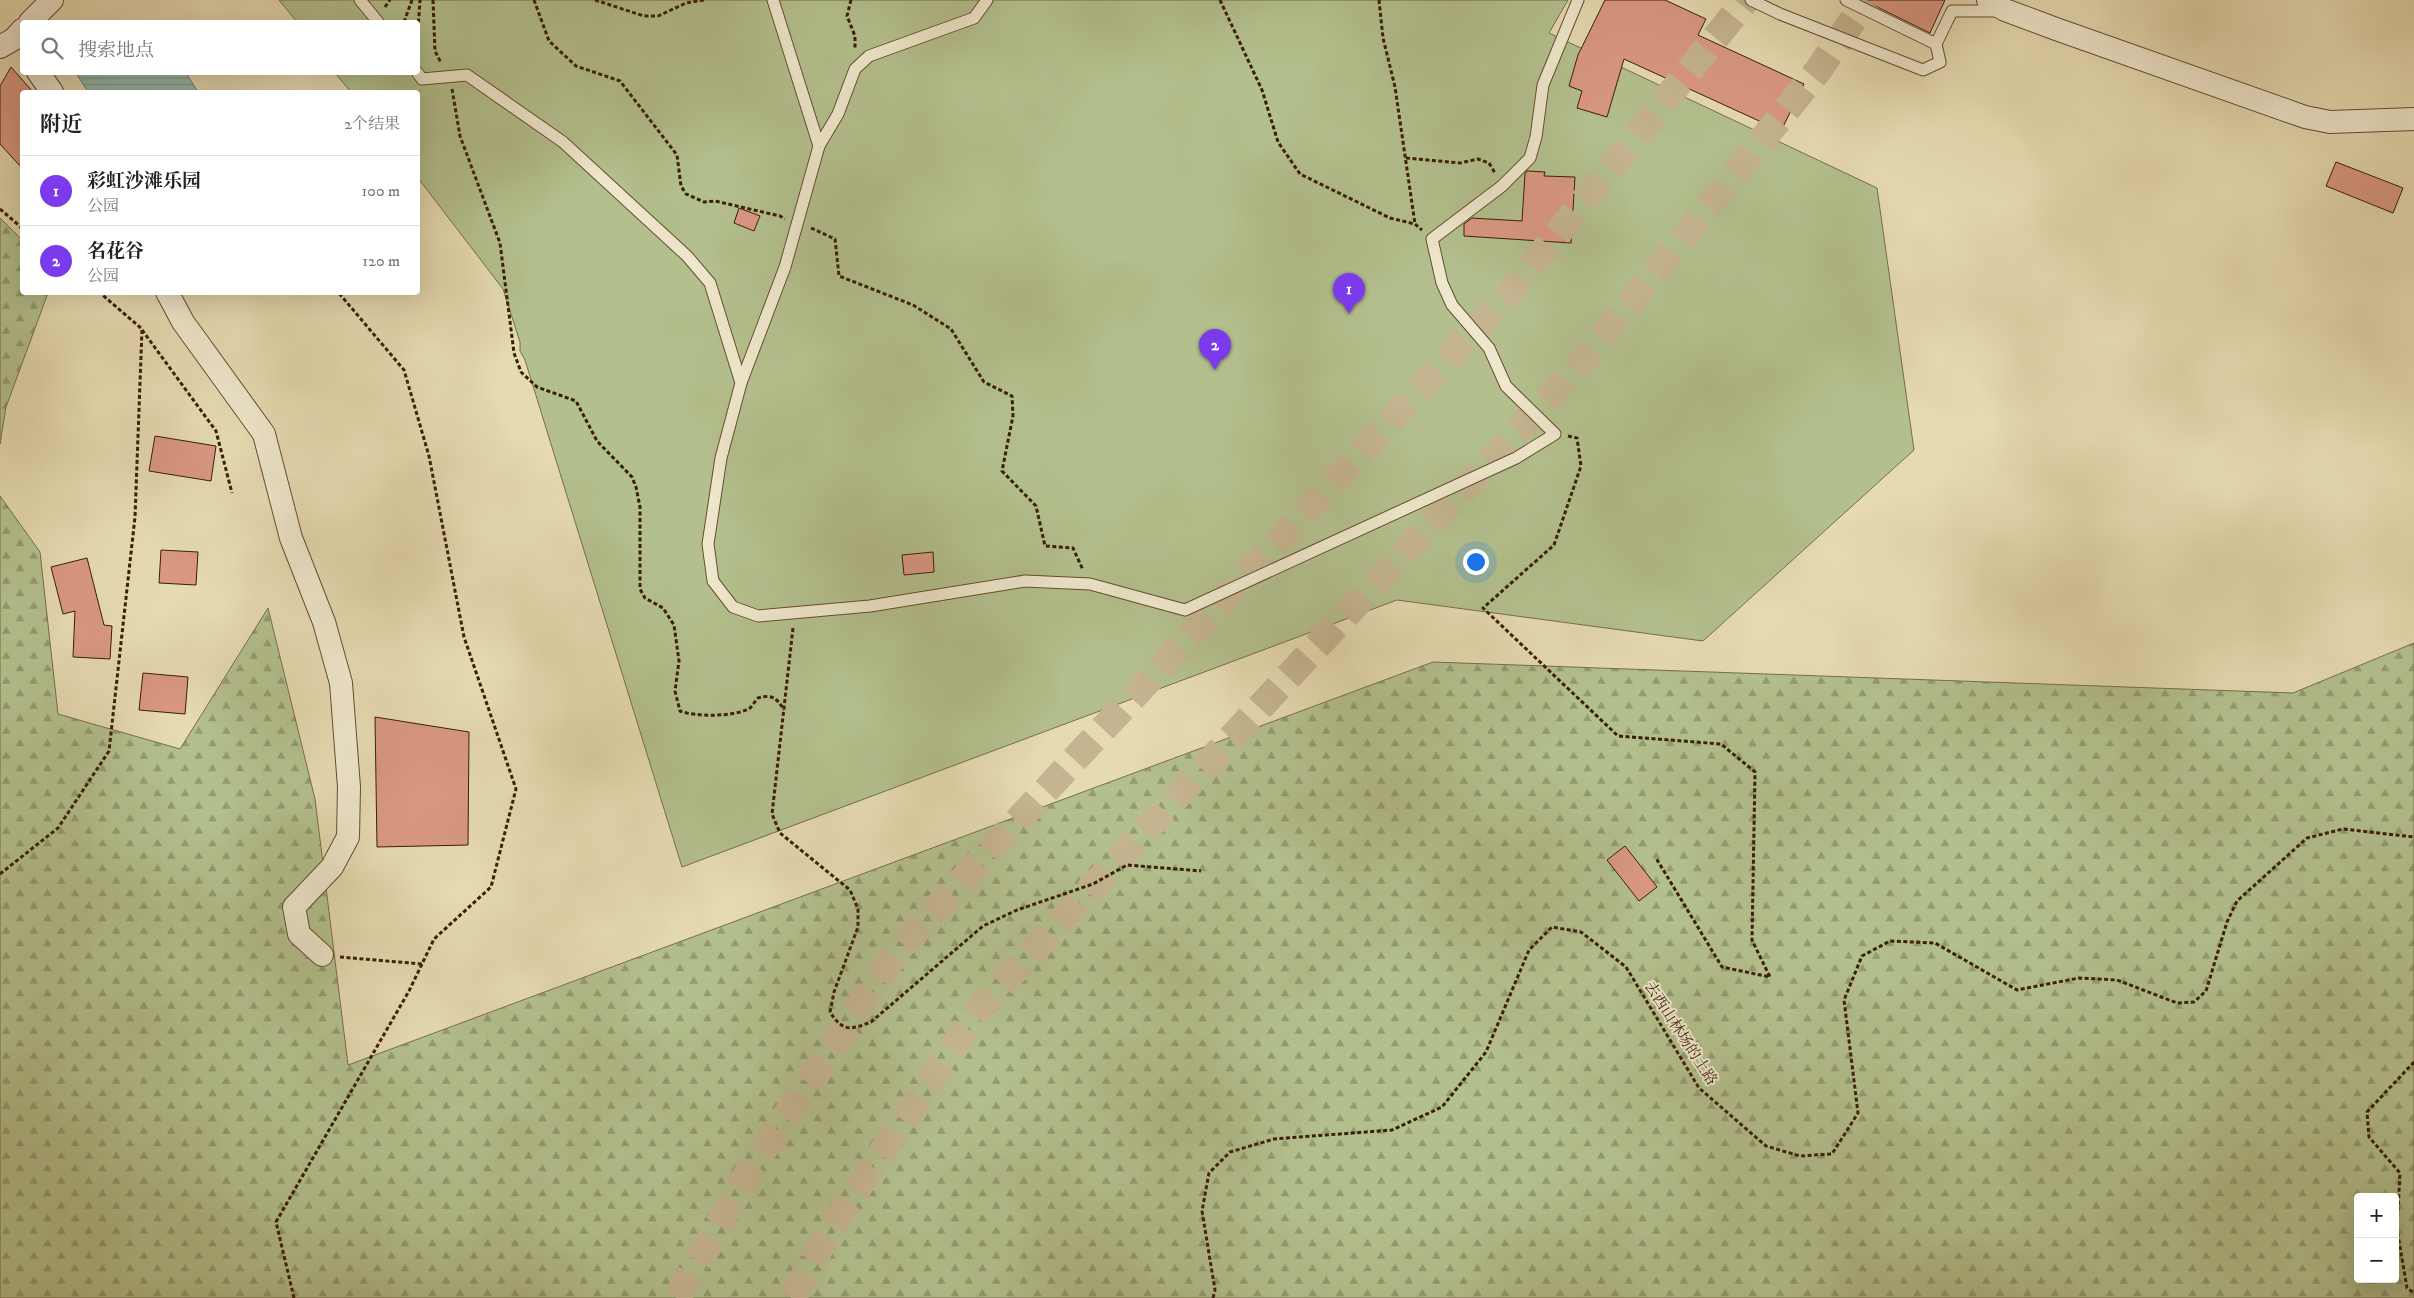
<!DOCTYPE html>
<html lang="zh">
<head>
<meta charset="utf-8">
<style>
	:root { --surface:#fff; --page:#f6f6f6; --text:#222; --muted:#767676; --line:#e0e0e0; --accent:#7c3aed }
	body { margin:0; font-family:"IM FELL DW Pica","Noto Serif SC",serif; background:var(--page); color:var(--text) }
	.controls { position:absolute; right:15px; bottom:15px; display:grid; overflow:hidden; border-radius:5px; box-shadow:0 5px 20px #0002 }
	.controls button { width:45px; height:45px; display:grid; place-items:center; padding:0; border:0; border-bottom:1px solid var(--line); background:var(--surface); color:var(--text); font:25px sans-serif }
	.you { position:absolute; left:1475px; top:561px; width:18px; height:18px; margin:-12px; border:4px solid #fff; border-radius:50%; background:#1a73e8; box-shadow:0 0 0 8px #1a73e833 }
	.badge { display:grid; place-items:center; width:32px; height:32px; border-radius:50%; background:var(--accent); color:#fff; font-size:16px; font-weight:700 }
	.pin { position:absolute; translate:-50% -41px; filter:drop-shadow(0 1px 2px #0008) }
	.pin::after { content:''; position:absolute; top:26px; width:18px; height:15px; background:inherit; clip-path:polygon(0 0,100% 0,50% 100%) }
	.list { margin:0; padding:0; list-style:none }
	h2 { display:flex; justify-content:space-between; align-items:center; height:65px; margin:0; padding:0 20px; font-size:21px }
	h2 small { font-size:16px; font-weight:400; color:var(--muted) }
	.list li { display:grid; grid-template-columns:32px 1fr auto; gap:15px; align-items:center; box-sizing:border-box; height:70px; padding:0 20px; border-top:1px solid var(--line) }
	.list b { display:block; font-size:19px; white-space:nowrap }
	.list p { margin:0; font-size:16px; white-space:nowrap; color:var(--muted) }
	.list em { font-size:16px; font-style:normal; color:var(--muted) }
	.icon { flex:none; width:28px; height:28px; fill:none; stroke:currentColor; stroke-width:2; stroke-linecap:round; stroke-linejoin:round }
	.map { position:relative; flex:none; width:2414px; height:1298px; overflow:hidden }
	.search { position:absolute; background:var(--surface); box-shadow:0 5px 20px #0002; left:20px; top:20px; width:400px; height:55px; display:flex; align-items:center; gap:12px; box-sizing:border-box; padding:0 18px; border-radius:5px; color:var(--muted); font-size:19px }
	.panel { position:absolute; background:var(--surface); box-shadow:0 5px 20px #0002; left:20px; top:90px; width:400px; height:205px; border-radius:5px }
	.map>svg:first-child { display:block }
</style>
</head>
<body>
<div class="map">
<svg width="2414" height="1298" viewBox="0 0 2414 1298">
	<defs>
		<pattern id="forest-firs" width="22" height="20" patternUnits="userSpaceOnUse" patternTransform="scale(1.25)"><rect width="22" height="20" fill="#b3c08d"/><path d="M5 1l3.5 6h-7zM16 11l3.5 6h-7z" fill="#939b71"/></pattern>
		<pattern id="water-rules" width="6" height="5" patternUnits="userSpaceOnUse" patternTransform="scale(1.25)"><rect width="6" height="5" fill="#96bbac"/><path d="M0 2.5h6" fill="none" stroke="#82a093"/></pattern>
	</defs>
	<rect width="100%" height="100%" fill="#e6dab1"/>
	<filter id="stains"><feTurbulence type="fractalNoise" baseFrequency=".004" numOctaves="4"/><feColorMatrix values="0 0 0 0 .2 0 0 0 0 .09 0 0 0 0 .02 0 0 0 .5 -.17"/></filter>
	<radialGradient id="worn" r=".72"><stop offset=".6" stop-color="#630" stop-opacity="0"/><stop offset="1" stop-color="#630" stop-opacity=".3"/></radialGradient>
	<!-- green -->
	<polygon fill="#b3c08d" stroke="#766e4b" points="279,0 1568,0 1549,33 1877,188 1914,450 1703,641 1397,600 682,867 525,360 520,351 520,342 503,289 418,178 418,92 351,92 335,73 418,72 418,22 297,22"/>
	<!-- forest -->
	<g fill="url(#forest-firs)" stroke="#766e4b" fill-rule="evenodd">
		<polygon points="0,218 22,240 22,292 48,293 6,407 0,444"/>
		<path d="M 0,496 L 40,552 L 58,714 L 180,749 L 268,608 L 315,799 L 348,1065 L 1433,662 L 2293,693 L 2414,643 L 2414,1298 L 0,1298 ZM 2358,1197 L 2395,1197 L 2395,1279 L 2358,1279 Z"/>
	</g>
	<!-- water -->
	<polygon fill="url(#water-rules)" stroke="#717c6b" points="76,73 186,73 198,92 88,92"/>
	<!-- building -->
	<g fill="#da9883" stroke="#3a1d09">
		<polygon points="1605,0 1665,0 1706,19 1698,35 1804,84 1781,131 1624,59 1607,117 1577,108 1582,91 1569,86 1578,55"/>
		<polygon points="1863,0 1945,0 1930,33"/>
		<polygon points="11,67 33,92 22,92 22,168 0,144 0,86"/>
		<polygon points="2336,162 2403,188 2393,213 2326,186"/>
		<polygon points="1527,171 1545,172 1544,176 1575,177 1571,243 1464,236 1464,224 1472,218 1522,221 1525,174"/>
		<polygon points="739,208 760,216 754,231 734,223"/>
		<polygon points="155,436 216,446 211,481 149,471"/>
		<polygon points="161,550 198,552 196,585 159,583"/>
		<polygon points="933,552 934,572 904,575 902,555"/>
		<polygon points="87,558 104,625 112,626 110,659 73,657 75,611 63,614 51,567"/>
		<polygon points="143,673 188,677 185,714 139,710"/>
		<polygon points="375,717 469,732 468,845 377,847"/>
		<polygon points="1625,846 1657,887 1639,901 1607,860"/>
	</g>
	<g fill="none" stroke-linecap="round" stroke-linejoin="round">
		<!-- motorway-tunnel -->
		<g stroke="#c4b48f" stroke-width="28" stroke-dasharray="28 14" stroke-linecap="butt">
			<polyline points="677,1298 747,1174 900,947 1512,290 1746,0"/>
			<polyline points="792,1298 832,1226 979,1009 1588,355 1817,72 1867,0"/>
		</g>
		<defs>
			<g id="service">
				<polyline points="360,0 378,22"/>
				<polyline points="773,0 819,146"/>
				<polyline points="987,0 974,18 869,56 855,69 838,114 819,146 785,267 741,383 721,458 708,544 713,581 733,607 758,616 870,606 1025,581 1090,584 1185,610 1516,458 1555,434 1506,386 1489,348 1452,305 1442,283 1432,239 1502,186 1530,158 1536,137 1543,85 1578,0"/>
				<polyline points="1751,0 1780,14 1923,70 1940,62 1936,44 1952,11 1998,11"/>
				<polyline points="1846,0 1936,44"/>
				<polyline points="417,72 422,79 467,75 563,142 687,256 710,283 741,383"/>
			</g>
			<g id="minor">
				<polyline points="1988,0 2005,10 2056,29 2305,117 2330,122 2414,119"/>
				<polyline points="30,22 52,0"/>
				<polyline points="0,47 14,39 22,30"/>
				<polyline points="38,72 52,92"/>
				<polyline points="167,292 183,322 264,434 291,538 324,622 341,683 349,787 348,837 332,867 294,907 299,934 322,955"/>
			</g>
		</defs>
		<!-- service casing -->
		<use href="#service" stroke="#654c33" stroke-width="13"/>
		<!-- minor casing -->
		<use href="#minor" stroke="#654c33" stroke-width="24"/>
		<!-- path -->
		<g stroke="#3a1d09" stroke-width="3" stroke-dasharray="4 2.5" stroke-linecap="butt">
			<polyline points="433,0 435,51 441,63"/>
			<polyline points="534,0 549,41 576,66 620,81 677,155 681,186 686,194 704,202 715,201 780,216 785,219"/>
			<polyline points="595,0 644,16 658,16 686,3 704,0"/>
			<polyline points="851,0 847,16 855,36 855,49"/>
			<polyline points="1220,0 1262,90 1278,142 1300,174 1390,218 1415,224 1422,230"/>
			<polyline points="1379,0 1383,38 1395,87 1415,224"/>
			<polyline points="385,7 390,0"/>
			<polyline points="404,22 412,0"/>
			<polyline points="418,29 420,0"/>
			<path d="M 452,89 L 460,136 L 500,243 L 514,353 L 521,372 L 537,387 L 576,401 L 597,441 L 632,477 L 636,487 L 640,507 L 640,589 L 645,598 L 663,608 L 674,625 L 679,661 L 675,691 L 680,711 C 695,717 736,717 750,708 C 753,705 755,701 758,698 C 772,694 777,698 784,710"/>
			<polyline points="1406,158 1460,163 1478,159 1489,163 1495,173"/>
			<polyline points="0,209 22,228"/>
			<polyline points="811,228 835,239 839,276 913,305 951,329 984,382 1012,396 1013,416 1002,471 1036,506 1045,546 1073,548 1083,570"/>
			<polyline points="142,330 216,431 232,493"/>
			<polyline points="1568,436 1577,438 1581,466 1554,545 1483,608 1618,736 1721,744 1755,772 1752,940 1770,977 1722,967 1656,858"/>
			<path d="M 793,628 L 772,814 L 780,833 L 850,890 L 858,909 L 858,927 L 834,992 L 830,1012 C 843,1032 850,1030 871,1022 L 983,926 L 1017,910 L 1093,884 L 1127,865 L 1201,871"/>
			<polyline points="0,874 58,828 109,751 135,517 142,329 99,292"/>
			<polyline points="340,957 422,964"/>
			<polyline points="2414,1062 2367,1112 2369,1137 2400,1173 2397,1229 2407,1288 2414,1293"/>
			<polyline points="294,1298 276,1222 409,991 434,939 491,887 516,789 464,637 429,456 404,370 338,292"/>
			<polyline points="1213,1298 1215,1290 1202,1211 1209,1173 1230,1152 1274,1139 1392,1130 1442,1107 1486,1052 1529,950 1552,927 1581,932 1626,967 1699,1088 1766,1146 1800,1156 1832,1154 1858,1113 1844,1000 1862,956 1890,941 1935,943 2017,990 2079,978 2117,980 2177,1003 2194,1002 2206,991 2227,922 2237,901 2307,838 2343,829 2414,837"/>
		</g>
		<!-- service -->
		<use href="#service" stroke="#efe7cc" stroke-width="11"/>
		<!-- minor -->
		<use href="#minor" stroke="#efe7cc" stroke-width="22"/>
	</g>
	<g text-anchor="middle" stroke-width="4" stroke-linejoin="round" paint-order="stroke">
		<!-- street labels -->
		<g font-size="15" fill="#3a1d09" stroke="#efe7cc">
			<text transform="translate(1681 1033) rotate(57)" y="5">去西山林场的土路</text>
		</g>
	</g>
	<rect width="100%" height="100%" filter="url(#stains)"/>
	<rect width="100%" height="100%" fill="url(#worn)"/>
</svg>
<div class="controls">
<button>+</button>
<button>−</button>
</div>
<div class="you"></div>
<div class="pin badge" style="left:1349px;top:314px">1</div>
<div class="pin badge" style="left:1215px;top:370px">2</div>
<div class="search"><svg class="icon" aria-label="search" viewBox="0 0 24 24"><circle cx="10" cy="10" r="6"/><path d="M15 15l6 6"/></svg>搜索地点</div>
<section class="panel">
<h2>附近<small>2个结果</small></h2>
<ul class="list">
<li><span class="badge">1</span><div><b>彩虹沙滩乐园</b><p>公园</p></div><em>100 m</em></li>
<li><span class="badge">2</span><div><b>名花谷</b><p>公园</p></div><em>120 m</em></li>
</ul>
</section>
</div>
</body>
</html>
